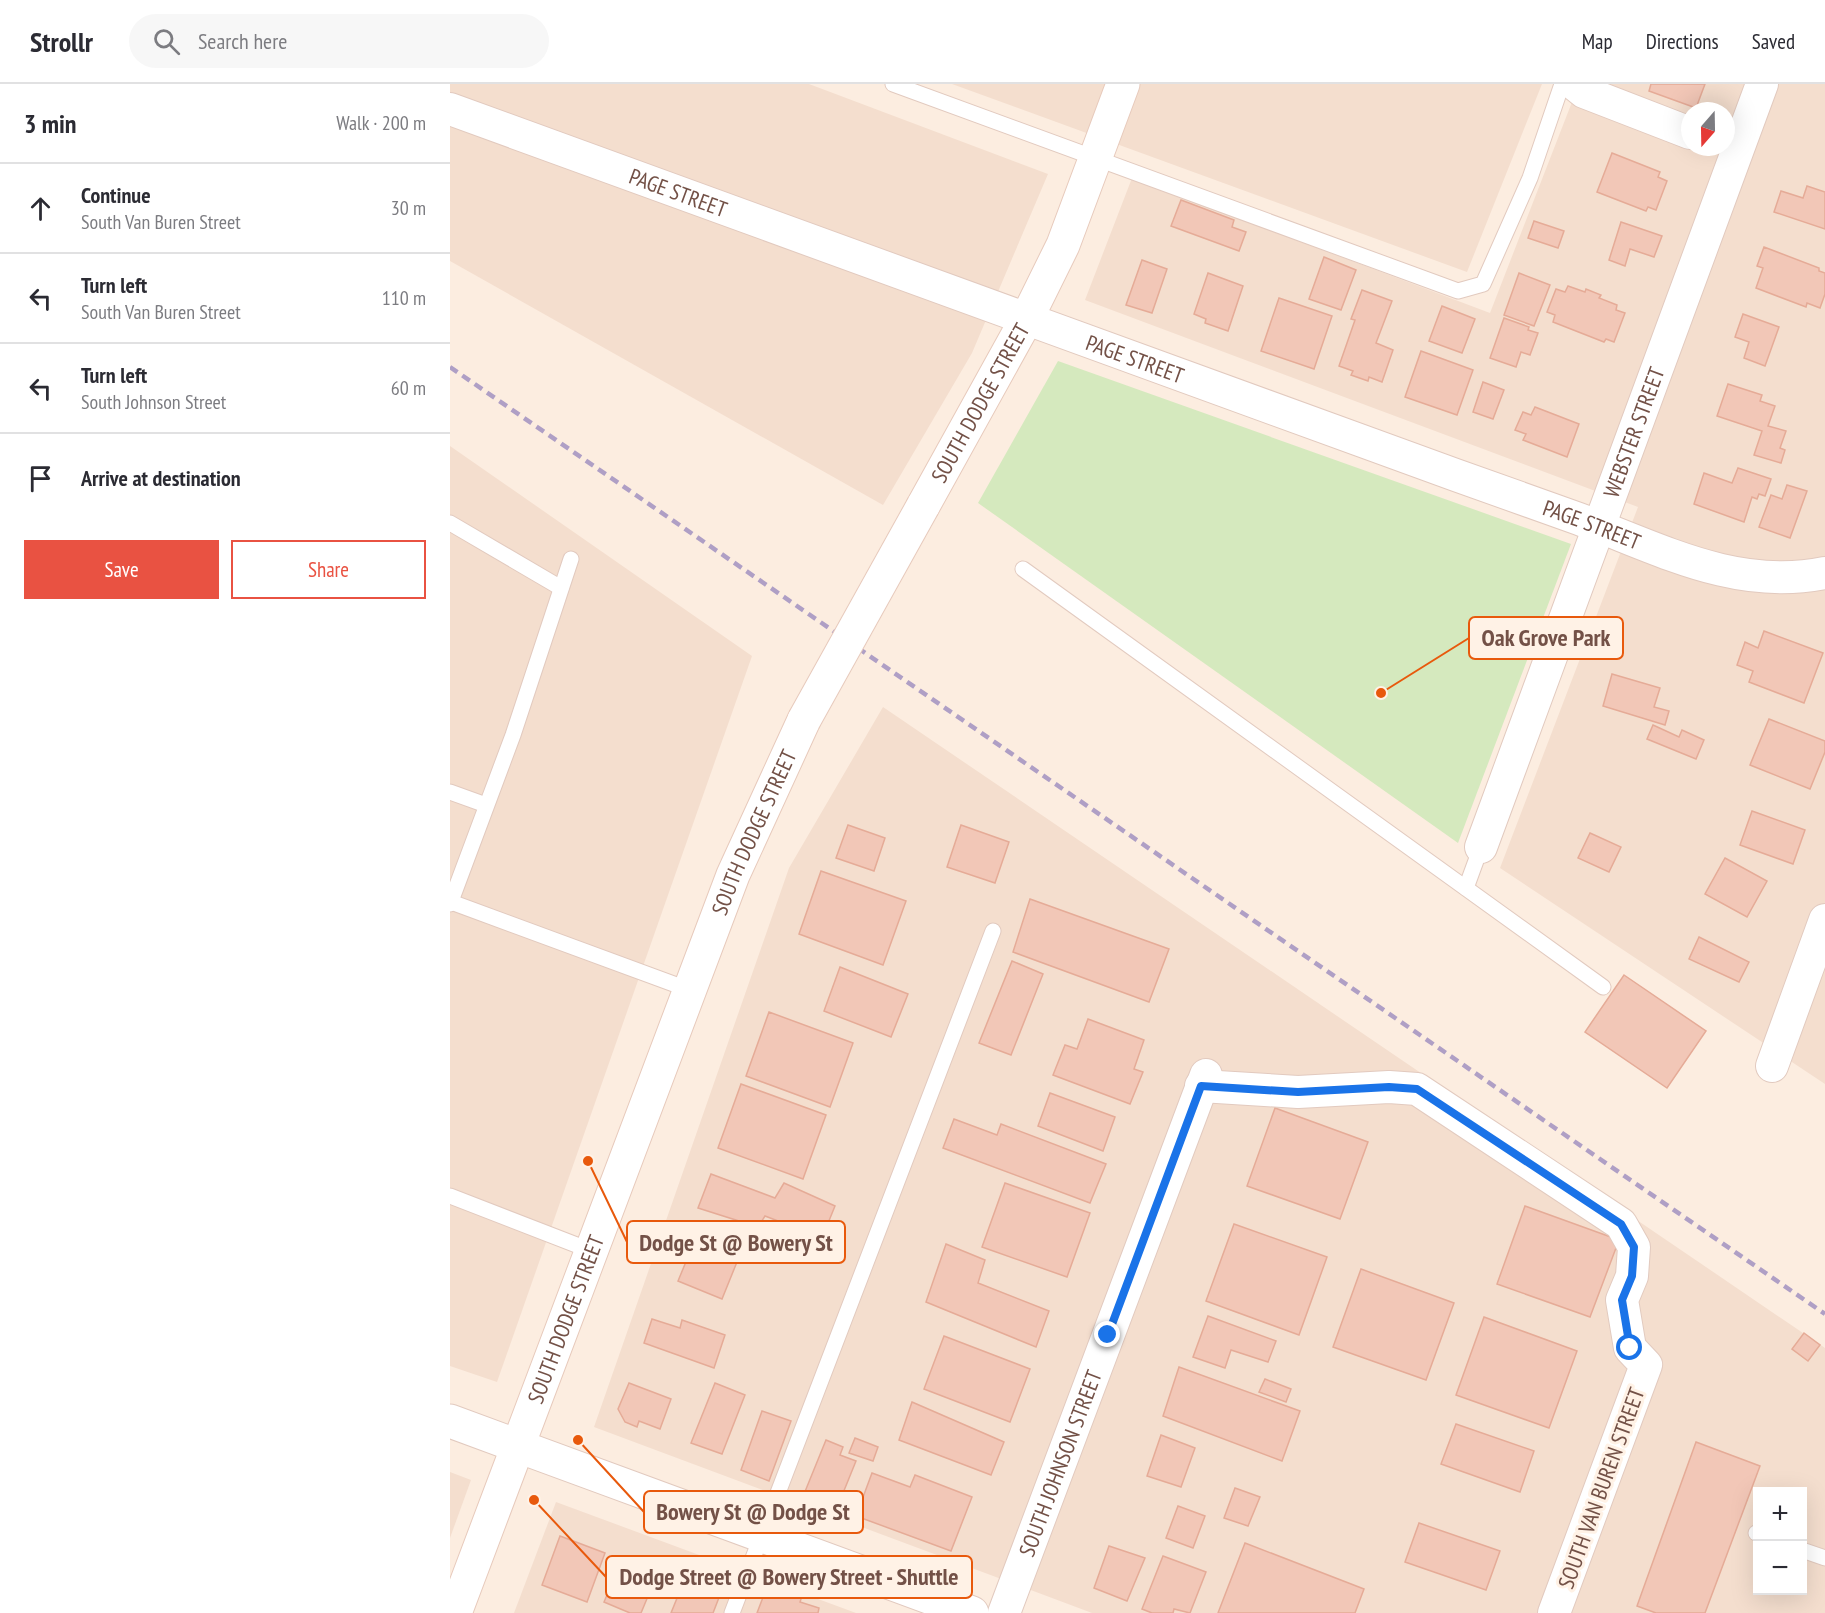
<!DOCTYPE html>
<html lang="en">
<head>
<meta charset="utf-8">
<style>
	:root { --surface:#fff; --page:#f7f7f7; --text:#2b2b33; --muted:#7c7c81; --line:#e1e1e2; --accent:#e95242 }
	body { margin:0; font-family:"PT Sans Narrow",sans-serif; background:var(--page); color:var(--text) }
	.controls { position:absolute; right:18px; bottom:18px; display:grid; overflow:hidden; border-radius:0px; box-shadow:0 6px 24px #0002 }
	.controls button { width:54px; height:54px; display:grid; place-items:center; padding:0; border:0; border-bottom:2px solid var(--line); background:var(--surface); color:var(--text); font:30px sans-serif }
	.compass { position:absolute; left:1231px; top:18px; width:54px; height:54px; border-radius:50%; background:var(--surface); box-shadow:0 6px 24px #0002; rotate:200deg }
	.stop { position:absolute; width:18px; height:18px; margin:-14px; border:4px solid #1a73e8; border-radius:50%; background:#fff }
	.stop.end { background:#1a73e8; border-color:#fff; box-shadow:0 2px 6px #0008 }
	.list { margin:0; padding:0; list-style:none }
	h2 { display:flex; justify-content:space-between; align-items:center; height:78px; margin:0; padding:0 24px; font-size:26px }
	h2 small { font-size:20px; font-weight:400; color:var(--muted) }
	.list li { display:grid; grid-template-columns:39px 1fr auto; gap:18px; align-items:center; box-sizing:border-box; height:90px; padding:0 24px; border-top:2px solid var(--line) }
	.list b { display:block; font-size:22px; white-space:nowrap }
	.list p { margin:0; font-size:20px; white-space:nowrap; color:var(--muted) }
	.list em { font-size:20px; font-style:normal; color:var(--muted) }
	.actions { display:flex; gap:12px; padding:18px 24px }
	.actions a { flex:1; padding:14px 0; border:2px solid var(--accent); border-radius:0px; text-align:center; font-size:21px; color:var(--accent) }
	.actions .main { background:var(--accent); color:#fff }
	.icon { flex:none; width:33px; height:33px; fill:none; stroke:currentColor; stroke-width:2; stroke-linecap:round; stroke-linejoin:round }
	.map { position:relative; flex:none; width:1375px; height:1529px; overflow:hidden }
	header { display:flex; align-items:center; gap:36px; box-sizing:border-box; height:84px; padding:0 30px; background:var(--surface); border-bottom:2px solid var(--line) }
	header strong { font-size:28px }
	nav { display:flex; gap:33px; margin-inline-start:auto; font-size:21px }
	.search { width:420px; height:54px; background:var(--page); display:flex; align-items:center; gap:15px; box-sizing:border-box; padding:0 21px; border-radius:33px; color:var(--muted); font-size:22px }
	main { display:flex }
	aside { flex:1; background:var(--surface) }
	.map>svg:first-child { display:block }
</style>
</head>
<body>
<header>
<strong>Strollr</strong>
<div class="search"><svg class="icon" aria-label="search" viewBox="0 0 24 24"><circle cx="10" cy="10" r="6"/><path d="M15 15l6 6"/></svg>Search here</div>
<nav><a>Map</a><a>Directions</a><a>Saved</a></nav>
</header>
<main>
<aside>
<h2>3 min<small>Walk · 200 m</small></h2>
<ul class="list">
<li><svg class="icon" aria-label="ahead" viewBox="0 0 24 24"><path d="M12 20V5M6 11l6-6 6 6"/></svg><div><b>Continue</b><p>South Van Buren Street</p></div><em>30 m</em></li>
<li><svg class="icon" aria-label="left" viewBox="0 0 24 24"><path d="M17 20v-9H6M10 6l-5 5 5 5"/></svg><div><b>Turn left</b><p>South Van Buren Street</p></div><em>110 m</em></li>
<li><svg class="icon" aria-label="left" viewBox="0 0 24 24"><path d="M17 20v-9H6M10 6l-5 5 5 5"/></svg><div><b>Turn left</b><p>South Johnson Street</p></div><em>60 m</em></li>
<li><svg class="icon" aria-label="arrive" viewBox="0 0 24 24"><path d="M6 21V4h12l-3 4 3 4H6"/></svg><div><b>Arrive at destination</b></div></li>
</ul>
<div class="actions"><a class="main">Save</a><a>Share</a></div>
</aside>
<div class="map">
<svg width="1375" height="1529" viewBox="0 0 1375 1529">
	<rect width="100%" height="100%" fill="#fcede0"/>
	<!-- residential -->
	<g fill="#f4dece" fill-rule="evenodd">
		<polygon points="0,0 359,0 598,90 522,269 433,421 0,177"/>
		<polygon points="502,0 1092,0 1017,188"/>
		<path d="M 1129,0 L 1375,0 L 1375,1000 L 1050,784 L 1188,423 L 635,216 L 682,94 L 1040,229 ZM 1240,27 L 1276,27 L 1276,63 L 1240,63 Z"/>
		<polygon points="0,362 302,572 47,1298 0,1282"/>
		<path d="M 433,623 L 1375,1264 L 1375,1529 L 642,1529 L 144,1343 L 339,784 ZM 1308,1408 L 1352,1408 L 1352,1506 L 1308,1506 Z"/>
		<polygon points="0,1388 21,1396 0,1454"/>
		<polygon points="106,1418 406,1529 64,1529"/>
	</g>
	<!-- green -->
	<polygon fill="#d5e9be" points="608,277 1121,460 1008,759 528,419"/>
	<!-- building -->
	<g fill="#f2c7b7" stroke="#e5ab97" stroke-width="1.5">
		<polygon points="1201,0 1255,0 1246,24 1199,7"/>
		<polygon points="1162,69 1210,88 1208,93 1217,97 1206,126 1198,123 1196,127 1147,108"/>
		<polygon points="1357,102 1375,108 1375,145 1324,128 1331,107 1353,114"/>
		<polygon points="731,116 784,136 782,143 796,148 789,167 721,142"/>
		<polygon points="1084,137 1114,147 1108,164 1078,154"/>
		<polygon points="1171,138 1212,152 1204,173 1180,165 1175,182 1159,176"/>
		<polygon points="1314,163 1369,184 1369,187 1375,189 1375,210 1370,224 1357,219 1356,223 1306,204 1313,184 1307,182"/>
		<polygon points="874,173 906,186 891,226 859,215"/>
		<polygon points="692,176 717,185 702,229 676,221"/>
		<polygon points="758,189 793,202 778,247 755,239 756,235 744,230"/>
		<polygon points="1069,189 1100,201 1084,242 1054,231"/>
		<polygon points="1118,202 1135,208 1136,205 1151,211 1149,214 1167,221 1166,226 1175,229 1164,258 1156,255 1154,258 1103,238 1105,231 1097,228 1106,205 1115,208"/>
		<polygon points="912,206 942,217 926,259 943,266 932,298 919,293 918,297 901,291 903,287 889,282 905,236 901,235"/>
		<polygon points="829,214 882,232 864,285 811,267"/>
		<polygon points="992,222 1025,235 1012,269 979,257"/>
		<polygon points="1293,230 1329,243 1315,282 1294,274 1299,258 1285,253"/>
		<polygon points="1054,234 1079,243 1078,246 1088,249 1080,271 1071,268 1066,283 1040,274"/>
		<polygon points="971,267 1023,286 1007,331 955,313"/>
		<polygon points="1033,298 1054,306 1043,335 1023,328"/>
		<polygon points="1278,300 1312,311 1310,317 1325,322 1318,342 1336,347 1330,364 1335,366 1331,379 1304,371 1312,347 1267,332"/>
		<polygon points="1085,323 1129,340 1117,373 1073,356 1076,350 1065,346 1073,328 1081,331"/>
		<polygon points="1288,384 1321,395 1315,412 1309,410 1307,415 1302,413 1294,438 1244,420 1254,389 1282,399"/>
		<polygon points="1337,401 1357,407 1340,454 1309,443 1321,411 1332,415"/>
		<polygon points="1314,547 1373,569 1354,619 1299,598 1303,587 1287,581 1295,558 1308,564"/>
		<polygon points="1162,590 1210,604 1204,623 1219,627 1215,641 1153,622"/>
		<polygon points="1319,635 1375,657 1375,668 1360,705 1300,681"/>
		<polygon points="1203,641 1229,653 1232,646 1254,656 1246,675 1197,655"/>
		<polygon points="1302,727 1355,746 1343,780 1290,761"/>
		<polygon points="398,741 435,754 424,787 386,774"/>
		<polygon points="511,741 559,758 545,799 497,783"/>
		<polygon points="1140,749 1171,763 1159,788 1128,774"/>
		<polygon points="1275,774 1317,797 1297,833 1255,810"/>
		<polygon points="371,787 456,817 433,881 349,850"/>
		<polygon points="580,815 719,865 699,918 563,868"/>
		<polygon points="1249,853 1299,878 1289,898 1239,875"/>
		<polygon points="562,877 593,890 561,971 529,959"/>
		<polygon points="390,883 458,910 441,953 374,927"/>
		<polygon points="1174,891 1256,947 1217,1004 1135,948"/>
		<polygon points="319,928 403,959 380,1023 296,992"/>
		<polygon points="638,935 694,956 684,985 693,988 680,1020 603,991 615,961 627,965"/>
		<polygon points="291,1000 376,1031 353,1095 268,1064"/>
		<polygon points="600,1009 665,1033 653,1067 588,1042"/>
		<polygon points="825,1024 918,1058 890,1135 797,1102"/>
		<polygon points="504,1035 547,1051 551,1040 656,1080 640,1119 493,1064"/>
		<polygon points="261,1090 325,1114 334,1099 385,1122 372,1154 315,1132 308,1143 248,1124"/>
		<polygon points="555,1099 640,1129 617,1193 532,1163"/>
		<polygon points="1075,1122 1169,1156 1140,1233 1047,1200"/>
		<polygon points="784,1140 877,1173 849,1251 756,1217"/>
		<polygon points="245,1156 289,1173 272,1215 228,1197"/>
		<polygon points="496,1160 535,1176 528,1199 599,1227 586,1263 476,1218"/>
		<polygon points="911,1185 1004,1219 976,1296 883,1263"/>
		<polygon points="758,1232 826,1257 818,1278 781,1266 775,1284 743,1273"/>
		<polygon points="1034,1233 1127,1267 1099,1344 1006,1311"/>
		<polygon points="202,1235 230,1244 232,1236 275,1251 264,1284 194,1259"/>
		<polygon points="1354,1249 1370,1261 1358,1277 1342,1265"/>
		<polygon points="494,1252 580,1285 560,1338 474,1305"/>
		<polygon points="729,1283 850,1327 832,1377 713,1332"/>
		<polygon points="815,1295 841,1305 836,1318 809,1308"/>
		<polygon points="179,1299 221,1315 210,1345 189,1337 187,1343 175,1338 168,1325"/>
		<polygon points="265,1299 295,1311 272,1370 241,1359"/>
		<polygon points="462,1318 554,1358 541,1391 449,1356"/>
		<polygon points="312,1327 341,1337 319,1397 291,1386"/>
		<polygon points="1006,1340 1084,1367 1070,1408 991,1380"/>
		<polygon points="711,1351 745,1364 731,1403 697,1392"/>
		<polygon points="405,1354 428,1363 423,1377 399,1369"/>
		<polygon points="376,1356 393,1363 390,1371 406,1377 391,1414 386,1412 382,1422 354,1410"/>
		<polygon points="1246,1358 1310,1382 1255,1529 1206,1529 1187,1522"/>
		<polygon points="422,1389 460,1403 465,1391 522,1413 501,1467 406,1432"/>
		<polygon points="785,1404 810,1413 798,1442 774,1434"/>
		<polygon points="728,1422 755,1432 743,1464 716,1454"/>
		<polygon points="969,1439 1050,1467 1036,1506 955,1478"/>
		<polygon points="110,1452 155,1469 137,1518 92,1501"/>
		<polygon points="795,1459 914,1505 905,1529 768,1529"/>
		<polygon points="659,1462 695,1474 677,1517 644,1504"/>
		<polygon points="713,1472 756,1488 740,1529 724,1525 723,1529 702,1529 692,1525"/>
		<polygon points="171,1478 206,1493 191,1529 180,1529 154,1518"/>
		<polygon points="234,1497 270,1511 263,1529 221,1529"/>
		<polygon points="318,1500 352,1512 350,1518 369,1524 368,1529 307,1529"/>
	</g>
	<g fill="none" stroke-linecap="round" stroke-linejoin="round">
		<defs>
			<g id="service">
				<polyline points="443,0 1008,207 1033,200 1080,94 1112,0"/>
				<polyline points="0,439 111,504"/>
				<polyline points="573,485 1153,903"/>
				<polyline points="0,708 36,721"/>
				<polyline points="1016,804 1031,763"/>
				<polyline points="1,818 240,906"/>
				<polyline points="0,820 63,651 121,475"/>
				<polyline points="0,1112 142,1167"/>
				<polyline points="1306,1449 1308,1449"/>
				<polyline points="1352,1466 1375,1474"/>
				<polyline points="282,1529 543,847"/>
			</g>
			<g id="minor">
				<polyline points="1124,0 1134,8 1240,49"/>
				<path id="s1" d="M 0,25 C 305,137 610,248 915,358 C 986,384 1058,410 1129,435 C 1210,465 1286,507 1375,489"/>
				<path id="s2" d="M 1031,763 L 1312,0"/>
				<polyline points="1322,982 1375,836"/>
				<polyline points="751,1002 848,1008 939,1003 967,1005 1171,1140 1184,1163 1182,1192 1172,1216 1180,1264 1196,1281 1104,1529"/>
				<path id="s3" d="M 554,1529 L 756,991"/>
			</g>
			<polyline id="tertiary" points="0,1337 522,1529"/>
			<g id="secondary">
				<path id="s4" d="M 473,422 L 576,236 L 613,161 L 673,0"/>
				<path id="s5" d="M 5,1529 L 283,791 L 354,636"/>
			</g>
		</defs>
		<!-- service casing -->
		<use href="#service" stroke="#e2cabf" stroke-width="17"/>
		<!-- minor casing -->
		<use href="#minor" stroke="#e2cabf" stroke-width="34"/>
		<!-- tertiary casing -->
		<use href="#tertiary" stroke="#e2cabf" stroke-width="35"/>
		<!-- secondary casing -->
		<use href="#secondary" stroke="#e7cabc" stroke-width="35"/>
		<!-- service -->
		<use href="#service" stroke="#fff" stroke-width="15"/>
		<!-- minor -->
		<use href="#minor" stroke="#fff" stroke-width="32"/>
		<!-- tertiary -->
		<use href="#tertiary" stroke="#fff" stroke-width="33"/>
		<!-- secondary -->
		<use href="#secondary" stroke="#fff" stroke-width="33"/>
		<!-- rail -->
		<polyline stroke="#af9fc5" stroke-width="4.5" stroke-dasharray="9 6" stroke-linecap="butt" points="0,283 1375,1230"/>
		<defs>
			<polyline id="secondary-bridge" points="354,636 473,422"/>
		</defs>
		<!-- secondary-bridge casing -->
		<use href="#secondary-bridge" stroke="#e7cabc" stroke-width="35" stroke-linecap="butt"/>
		<!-- secondary-bridge -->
		<use href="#secondary-bridge" stroke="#fff" stroke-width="33"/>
	</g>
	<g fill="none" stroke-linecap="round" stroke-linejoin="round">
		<!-- route -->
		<polyline stroke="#1a73e8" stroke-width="8" points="658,1251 751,1002 848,1008 939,1003 967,1005 1171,1140 1184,1163 1182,1192 1172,1216 1180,1264"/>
	</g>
	<g text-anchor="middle" stroke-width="6" stroke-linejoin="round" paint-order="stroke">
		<!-- street labels -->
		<g font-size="22" fill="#735147" stroke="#fff2e6">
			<text dy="8" stroke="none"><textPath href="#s1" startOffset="243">PAGE STREET</textPath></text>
			<text dy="8" stroke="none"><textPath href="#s1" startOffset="729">PAGE STREET</textPath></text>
			<text dy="8" stroke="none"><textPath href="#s4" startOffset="118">SOUTH DODGE STREET</textPath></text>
			<text dy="8" stroke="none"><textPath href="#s2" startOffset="442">WEBSTER STREET</textPath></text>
			<text dy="8" stroke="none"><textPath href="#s1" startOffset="1215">PAGE STREET</textPath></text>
			<text dy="8" stroke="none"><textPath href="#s5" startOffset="836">SOUTH DODGE STREET</textPath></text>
			<text dy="8" stroke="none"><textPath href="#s5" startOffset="314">SOUTH DODGE STREET</textPath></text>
			<text dy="8" stroke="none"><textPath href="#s3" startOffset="160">SOUTH JOHNSON STREET</textPath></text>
			<text transform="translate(1151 1404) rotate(-70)" y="8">SOUTH VAN BUREN STREET</text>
		</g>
	</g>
	<!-- callouts -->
	<path fill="none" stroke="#e8590c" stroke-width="2" d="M931 609L1019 554M138 1077L177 1158M128 1356L194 1428M84 1416L156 1493"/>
	<g fill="#e8590c" stroke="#fff2e6" stroke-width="2">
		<circle cx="931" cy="609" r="6"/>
		<circle cx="138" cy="1077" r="6"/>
		<circle cx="128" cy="1356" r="6"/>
		<circle cx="84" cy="1416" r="6"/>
	</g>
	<g fill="#fff2e6" stroke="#e8590c" stroke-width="2">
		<rect x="1019" y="533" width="154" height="42" rx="6"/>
		<rect x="177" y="1137" width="218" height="42" rx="6"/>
		<rect x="194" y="1407" width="219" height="42" rx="6"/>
		<rect x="156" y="1472" width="366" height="42" rx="6"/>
	</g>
	<g font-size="24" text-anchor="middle" font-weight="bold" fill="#735147">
		<text x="1096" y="562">Oak Grove Park</text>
		<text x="286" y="1167">Dodge St @ Bowery St</text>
		<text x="303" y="1436">Bowery St @ Dodge St</text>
		<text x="339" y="1501">Dodge Street @ Bowery Street - Shuttle</text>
	</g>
</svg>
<div class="controls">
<button>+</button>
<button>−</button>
</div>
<svg class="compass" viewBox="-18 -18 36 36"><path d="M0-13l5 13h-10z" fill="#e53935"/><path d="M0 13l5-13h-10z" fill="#7c7c81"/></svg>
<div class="stop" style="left:1180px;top:1264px"></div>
<div class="stop end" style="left:658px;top:1251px"></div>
</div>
</main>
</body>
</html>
